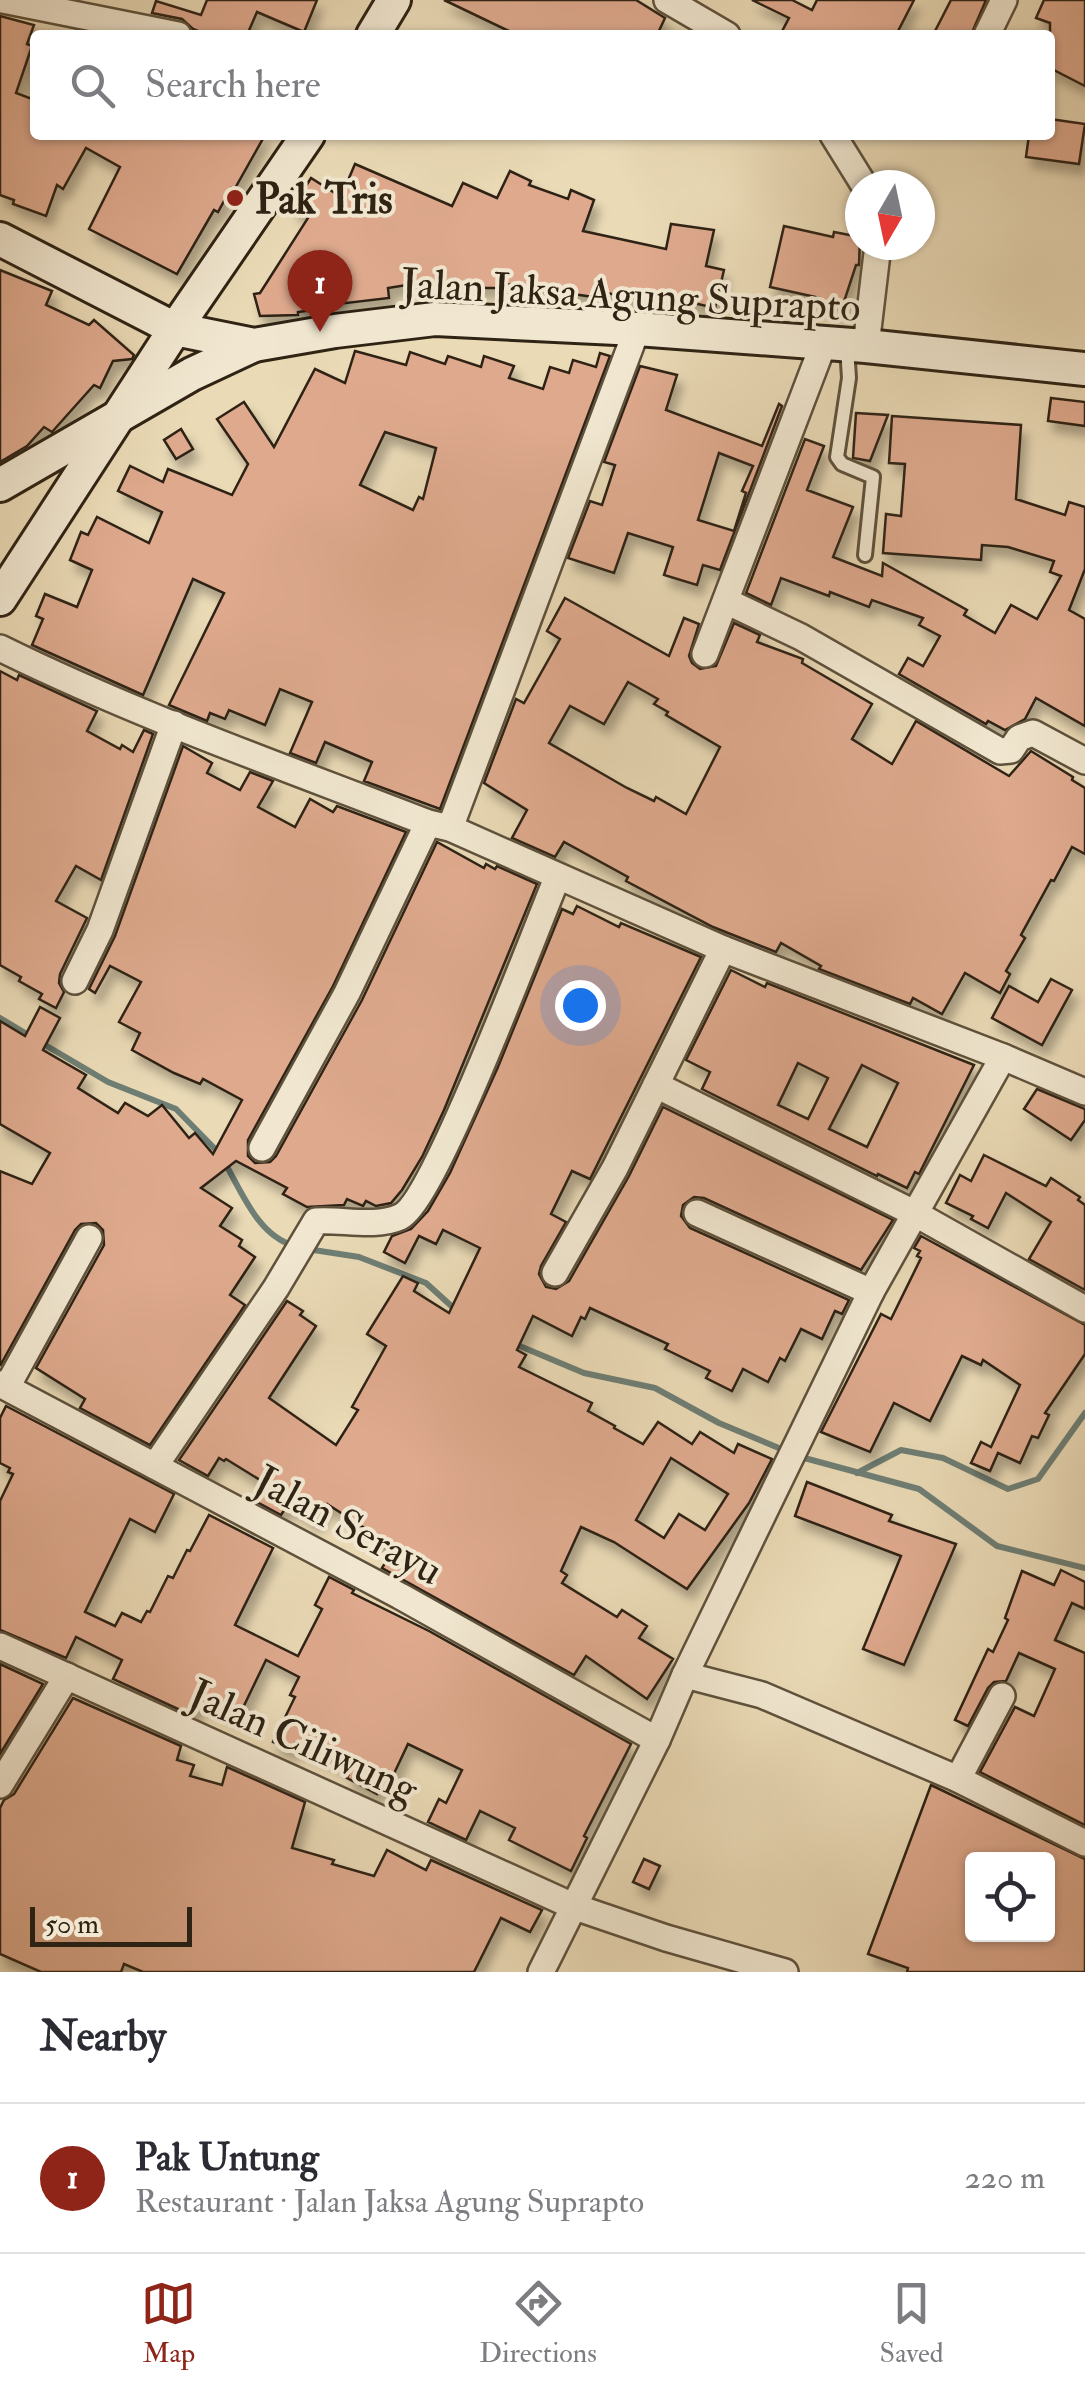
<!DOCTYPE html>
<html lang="en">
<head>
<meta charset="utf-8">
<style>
	:root { --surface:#fff; --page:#f2f2f3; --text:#2b2b33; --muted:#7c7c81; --line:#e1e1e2; --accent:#8f2418 }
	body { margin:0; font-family:"IM FELL Double Pica",serif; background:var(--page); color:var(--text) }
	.controls { position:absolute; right:30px; bottom:30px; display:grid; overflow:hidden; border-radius:10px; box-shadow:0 2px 8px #0004 }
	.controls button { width:90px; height:90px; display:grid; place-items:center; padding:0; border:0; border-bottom:2px solid var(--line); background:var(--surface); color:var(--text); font:50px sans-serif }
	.compass { position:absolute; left:845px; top:170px; width:90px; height:90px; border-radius:50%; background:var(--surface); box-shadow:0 2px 8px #0004; rotate:189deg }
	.scale { position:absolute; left:30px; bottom:25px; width:162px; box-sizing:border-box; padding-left:10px; border:5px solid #2f2314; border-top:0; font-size:28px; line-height:35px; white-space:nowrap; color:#2f2314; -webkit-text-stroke:8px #f1e7d0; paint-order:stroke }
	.you { position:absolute; left:580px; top:1005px; width:35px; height:35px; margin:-25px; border:8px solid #fff; border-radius:50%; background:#1a73e8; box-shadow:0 0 0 15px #1a73e833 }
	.badge { display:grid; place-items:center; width:65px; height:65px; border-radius:50%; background:var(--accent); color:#fff; font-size:32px; font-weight:700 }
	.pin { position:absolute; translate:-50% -82px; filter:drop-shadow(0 2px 5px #0008) }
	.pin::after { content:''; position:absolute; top:52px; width:35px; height:30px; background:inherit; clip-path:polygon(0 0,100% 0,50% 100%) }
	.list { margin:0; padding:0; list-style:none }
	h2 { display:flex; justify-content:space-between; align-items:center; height:130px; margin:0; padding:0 40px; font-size:42px }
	h2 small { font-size:32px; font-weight:400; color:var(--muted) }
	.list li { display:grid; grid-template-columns:65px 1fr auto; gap:30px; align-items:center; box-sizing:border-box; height:150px; padding:0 40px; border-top:2px solid var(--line) }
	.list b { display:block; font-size:38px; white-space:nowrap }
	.list p { margin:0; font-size:32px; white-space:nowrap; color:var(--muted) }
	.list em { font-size:32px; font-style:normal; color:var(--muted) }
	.icon { flex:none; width:55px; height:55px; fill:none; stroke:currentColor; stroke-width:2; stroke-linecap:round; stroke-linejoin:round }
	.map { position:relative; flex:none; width:1085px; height:1972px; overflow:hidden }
	.search { position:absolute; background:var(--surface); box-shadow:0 2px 8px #0004; left:30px; right:30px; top:30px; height:110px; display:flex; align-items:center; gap:25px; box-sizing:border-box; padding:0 35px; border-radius:10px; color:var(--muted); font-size:38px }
	.sheet { height:280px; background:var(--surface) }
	nav { display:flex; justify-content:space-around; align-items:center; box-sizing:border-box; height:140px; border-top:2px solid var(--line); background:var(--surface); font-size:28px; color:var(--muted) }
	nav a { display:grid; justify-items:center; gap:5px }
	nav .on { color:var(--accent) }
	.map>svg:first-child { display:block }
</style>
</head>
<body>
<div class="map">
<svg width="1085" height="1972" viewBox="0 0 1085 1972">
	<defs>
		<filter id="shadow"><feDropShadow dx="5.5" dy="10" stdDeviation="5" flood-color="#0004"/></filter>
	</defs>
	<rect width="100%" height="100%" fill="#eadab6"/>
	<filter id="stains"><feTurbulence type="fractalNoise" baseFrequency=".002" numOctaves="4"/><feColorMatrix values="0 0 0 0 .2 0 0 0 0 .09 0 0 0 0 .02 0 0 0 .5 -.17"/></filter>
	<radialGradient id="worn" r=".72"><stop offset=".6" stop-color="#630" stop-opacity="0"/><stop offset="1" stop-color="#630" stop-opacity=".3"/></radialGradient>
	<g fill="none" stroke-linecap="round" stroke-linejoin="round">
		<!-- stream -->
		<g stroke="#6e7e74" stroke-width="6">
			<polyline points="0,1018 30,1036"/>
			<polyline points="40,1042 108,1082 176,1109 218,1152"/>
			<path d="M 225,1163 C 242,1193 259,1237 295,1246"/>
			<polyline points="307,1249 359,1257 426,1283 458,1312"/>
			<polyline points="515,1344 584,1373 655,1388 719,1423 786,1451"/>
			<polyline points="797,1456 919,1489 997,1546 1085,1568"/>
			<polyline points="857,1473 901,1450 943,1458 1008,1489 1038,1479 1085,1413"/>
		</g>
	</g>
	<!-- building -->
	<g fill="#dea98d" stroke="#2f2314" stroke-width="2.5" fill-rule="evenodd" filter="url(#shadow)">
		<polygon points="207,0 317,0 304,32 257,12 247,35 208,35 193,29 182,19 152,13 156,1 201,15"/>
		<polygon points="444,0 636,0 665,18 657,35 517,35"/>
		<polygon points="752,0 792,0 812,10 817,0 914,0 896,35 780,35 789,18"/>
		<polygon points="951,0 986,0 971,35 933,35"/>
		<polygon points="1044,0 1085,0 1085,86 1050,68 1050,23 1036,18"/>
		<polygon points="0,16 34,25 27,44 32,46 16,93 35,100 35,135 265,135 234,190 231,188 218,212 214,210 177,274 89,229 120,167 86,148 63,189 57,185 46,216 13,204 14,200 0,195"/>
		<polygon points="1050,119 1085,124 1079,164 1026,157 1029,135 1050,135"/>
		<polygon points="355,164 452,206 463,183 497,198 510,171 531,181 529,185 568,199 571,190 594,200 583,231 666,249 671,224 714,230 706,266 724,270 715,308 659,295 657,305 608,293 607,299 505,284 505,288 487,288 419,283 388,288 389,298 312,307 313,310 298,312 298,315 260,316 254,294 260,293 308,218 292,208 311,178 341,197"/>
		<polygon points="784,226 833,237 834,232 860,237 859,265 856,265 841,311 819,304 820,298 770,287"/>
		<polygon points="0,270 52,291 46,305 89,325 94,320 134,355 132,359 113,361 100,388 94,385 52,432 44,427 27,446 0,462"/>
		<path d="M 355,351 L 406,365 L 410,352 L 445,364 L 448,356 L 481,367 L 484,356 L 514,366 L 509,378 L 543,389 L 550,367 L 569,373 L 573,360 L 596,367 L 600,353 L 610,356 L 440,809 L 364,781 L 372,762 L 325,742 L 316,763 L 290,753 L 312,702 L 280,689 L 265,725 L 229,710 L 225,719 L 210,713 L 207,721 L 169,705 L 224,593 L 193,579 L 143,695 L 32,645 L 43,619 L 36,616 L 45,594 L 77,607 L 92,570 L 70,560 L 81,532 L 88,535 L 97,517 L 149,543 L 162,512 L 118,491 L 130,466 L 163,482 L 168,469 L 232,495 L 248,464 L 217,419 L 244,402 L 274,447 L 315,369 L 345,383 ZM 385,432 L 436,448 L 423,499 L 419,497 L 413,510 L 360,485 Z"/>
		<path d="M 640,366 L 677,375 L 666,410 L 762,446 L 779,404 L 782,406 L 720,570 L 703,565 L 697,585 L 664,575 L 673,547 L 628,533 L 614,573 L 568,558 L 590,501 L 602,505 L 615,465 L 604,462 ZM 719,453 L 753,466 L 742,491 L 746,493 L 734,531 L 698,520 Z"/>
		<polygon points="1051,398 1085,402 1085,426 1048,421"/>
		<polygon points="856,413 888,415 870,461 853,458"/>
		<polygon points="892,416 1021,425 1016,499 1065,515 1069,502 1085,507 1085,569 1069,610 1085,619 1085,726 1036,698 1025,719 1005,730 988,721 986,724 899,674 908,658 923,666 940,636 919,625 923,618 872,600 869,607 830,592 829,596 781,578 771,605 746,593 805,439 824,446 807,490 853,507 833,557 882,576 883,563 967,610 964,615 995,633 1011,605 1037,619 1061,576 1050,572 1054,561 1008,547 982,545 981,560 883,553 886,514 901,516 905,464 889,463"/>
		<polygon points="181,429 193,449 176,459 164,440"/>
		<path d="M 565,598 L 669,656 L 684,618 L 699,624 L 689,656 L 692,663 L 700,669 L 716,666 L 734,623 L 760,635 L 757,642 L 803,659 L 802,663 L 872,704 L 852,739 L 892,764 L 916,721 L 1009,776 L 1031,751 L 1073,777 L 1072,780 L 1085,788 L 1085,854 L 1072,847 L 1054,881 L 1051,880 L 1021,935 L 1025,938 L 1006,971 L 1010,974 L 1000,993 L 965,973 L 942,1014 L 913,998 L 910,1004 L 819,969 L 821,966 L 781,943 L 776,952 L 713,927 L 626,881 L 628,877 L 564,842 L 555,857 L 512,838 L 527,810 L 484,783 L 516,699 L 524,703 L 560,639 L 547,631 ZM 628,682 L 658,699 L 654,704 L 668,712 L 666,715 L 720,747 L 686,814 L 656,797 L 654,801 L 627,788 L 549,743 L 570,706 L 604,724 Z"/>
		<polygon points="0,671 17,680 19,675 97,711 87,731 120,749 122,745 133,752 144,730 153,734 101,880 76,866 56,901 87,918 60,974 59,983 64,992 56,1008 39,999 42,994 19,981 21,977 0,965"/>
		<polygon points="183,746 212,763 207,773 240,790 250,772 273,781 258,807 295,827 310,799 333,812 337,806 406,832 333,986 248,1140 248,1156 255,1163 270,1162 276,1156 362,1000 437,842 484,868 486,864 495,869 497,866 537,884 444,1110 422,1157 402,1190 391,1203 376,1206 366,1201 363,1206 347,1199 344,1205 307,1207 283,1194 287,1188 236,1161 201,1188 232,1208 220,1226 242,1240 239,1246 255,1257 230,1295 245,1305 150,1445 80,1408 85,1399 36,1368 104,1245 103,1230 96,1223 81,1224 75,1230 0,1366 0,1171 32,1184 50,1153 0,1124 0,1021 25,1036 40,1007 60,1018 43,1050 86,1075 78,1088 118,1113 125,1103 148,1116 162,1105 189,1138 195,1133 213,1154 242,1100 203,1079 200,1084 174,1073 132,1050 140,1033 119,1022 141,982 110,966 95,993 89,989 115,936"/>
		<path d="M 577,906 L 619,927 L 621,923 L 701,957 L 590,1179 L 572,1171 L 551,1214 L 566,1222 L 541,1266 L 539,1274 L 546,1287 L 556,1289 L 569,1281 L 629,1176 L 663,1107 L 893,1220 L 861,1270 L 704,1198 L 694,1197 L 683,1205 L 681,1216 L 690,1228 L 849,1300 L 842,1314 L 835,1311 L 822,1339 L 801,1329 L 785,1361 L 780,1358 L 768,1382 L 743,1369 L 732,1391 L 706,1378 L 710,1371 L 665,1349 L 668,1344 L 590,1308 L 585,1319 L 581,1317 L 572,1336 L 533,1316 L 517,1350 L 526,1355 L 519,1367 L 592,1403 L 588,1411 L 615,1426 L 614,1428 L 643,1444 L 658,1422 L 692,1444 L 700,1432 L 734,1453 L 738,1444 L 772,1459 L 749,1503 L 687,1589 L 614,1542 L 581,1527 L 561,1571 L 567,1575 L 562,1583 L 617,1617 L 622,1610 L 647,1626 L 639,1638 L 673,1659 L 647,1699 L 586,1656 L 574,1675 L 382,1568 L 392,1552 L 360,1531 L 363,1527 L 327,1504 L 316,1522 L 288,1504 L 281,1515 L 257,1502 L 268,1485 L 226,1459 L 224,1461 L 219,1458 L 208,1476 L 179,1460 L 287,1301 L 303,1311 L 300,1315 L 316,1326 L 269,1398 L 336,1445 L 358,1410 L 352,1407 L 386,1346 L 367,1334 L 403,1276 L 418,1283 L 414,1291 L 449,1313 L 480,1248 L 443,1230 L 436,1244 L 419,1236 L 405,1263 L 384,1252 L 392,1236 L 411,1229 L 428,1211 L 450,1173 L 498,1067 L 562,909 L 573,914 ZM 671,1458 L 728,1494 L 705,1530 L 679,1514 L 664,1538 L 636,1520 Z"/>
		<path d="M 731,970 L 765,987 L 767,983 L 974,1065 L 919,1174 L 915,1172 L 907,1188 L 878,1174 L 877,1176 L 702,1089 L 710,1072 L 686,1060 ZM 798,1063 L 828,1078 L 808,1119 L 778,1105 ZM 862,1065 L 898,1083 L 867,1147 L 829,1129 Z"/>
		<polygon points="1051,979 1072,990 1042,1045 992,1018 1009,986 1038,1002"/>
		<polygon points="1037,1089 1085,1109 1085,1120 1071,1140 1024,1109"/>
		<polygon points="984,1155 1046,1186 1051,1178 1080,1197 1078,1200 1085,1205 1085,1290 1029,1259 1051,1222 1006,1193 988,1228 971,1219 973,1216 946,1203 960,1175 971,1181"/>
		<polygon points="921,1236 1085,1325 1085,1354 1045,1413 1049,1415 1038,1438 1032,1436 1020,1463 998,1453 990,1471 971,1463 981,1442 991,1447 1020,1385 983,1360 981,1365 962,1356 930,1421 894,1403 870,1452 821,1432 881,1314 891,1319 921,1258 917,1256 920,1251 914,1248"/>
		<polygon points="6,1406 174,1494 155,1532 130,1519 85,1612 115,1626 122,1613 141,1622 147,1611 150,1612 168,1576 173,1578 187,1550 190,1551 209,1515 273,1548 235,1625 298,1656 322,1609 315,1605 329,1577 354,1590 352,1593 429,1631 631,1744 584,1836 587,1838 571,1871 509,1840 515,1828 480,1811 466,1840 428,1822 439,1799 446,1803 462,1770 408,1744 390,1782 385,1779 377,1794 347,1778 351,1769 295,1743 291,1751 273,1742 295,1697 290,1695 299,1677 266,1660 238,1718 201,1699 193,1716 113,1679 122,1660 76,1637 66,1658 0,1630 0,1501 13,1474 8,1472 10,1468 0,1463 0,1418"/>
		<polygon points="807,1482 892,1515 889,1521 956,1544 904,1665 863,1649 901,1556 795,1516"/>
		<polygon points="1061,1570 1085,1582 1085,1609 1072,1603 1055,1640 1085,1653 1085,1825 980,1772 1015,1707 1034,1716 1055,1669 1019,1653 1006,1681 994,1682 988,1688 968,1726 955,1720 988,1649 993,1652 1008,1620 1005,1618 1022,1571 1054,1585"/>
		<polygon points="0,1664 43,1684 0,1754"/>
		<polygon points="73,1698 181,1746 177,1760 194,1765 190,1776 222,1785 227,1767 305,1802 292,1848 334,1860 332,1864 374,1876 387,1850 426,1870 431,1860 542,1910 530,1932 501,1918 474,1972 143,1972 124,1964 121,1972 41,1972 0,1954 0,1808 4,1800 14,1794"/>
		<path d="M 931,1785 L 1085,1859 L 1085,1972 L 907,1972 L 908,1968 L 868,1954 ZM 972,1860 L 1048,1860 L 1048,1934 L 972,1934 Z"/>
		<polygon points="644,1859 660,1866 649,1889 633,1882"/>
	</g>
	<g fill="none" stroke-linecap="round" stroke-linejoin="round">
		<defs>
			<polyline id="lane" points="847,347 849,378 837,457 842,464 873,477 865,555"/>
			<g id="street">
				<polyline points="3,0 178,35"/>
				<polyline points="667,0 727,35"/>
				<polyline points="987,35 1004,0"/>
				<polyline points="833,135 864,185"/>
				<polyline points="866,346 878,245"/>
				<polyline points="726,601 801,637 1000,751 1011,750 1019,738 1033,733 1085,761"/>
				<path d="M 0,648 C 138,716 284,767 428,823 L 450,828 L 723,949 L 1003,1057 L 871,1292 L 685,1675 L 657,1740 L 541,1972"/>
				<polyline points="705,654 823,345"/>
				<polyline points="450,828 637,329"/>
				<polyline points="75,981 100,930 174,724"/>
				<polyline points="1003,1057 1085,1092"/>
				<polyline points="656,1085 916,1214 1085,1309"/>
				<polyline points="262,1148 347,993 428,823"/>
				<polyline points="697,1213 871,1292"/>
				<polyline points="555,1273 615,1168 723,949"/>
				<polyline points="0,1384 400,1596 657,1740"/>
				<polyline points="7,1387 89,1238"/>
				<path d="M 155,1466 L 276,1288 L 316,1221 C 342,1219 375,1228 400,1217 C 434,1202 536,928 557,878"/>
				<polyline points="0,1646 575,1907 666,1938 785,1972"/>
				<polyline points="685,1675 762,1695 958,1779 1085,1843"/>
				<polyline points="958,1779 1002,1696"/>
				<polyline points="0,1785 67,1676"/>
			</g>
			<g id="secondary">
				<polyline points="373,35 394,0"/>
				<polyline points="0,239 175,329 254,345 335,331 435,319 637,329 866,346 1085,369"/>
				<polyline points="0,485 192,374 254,345"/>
				<polyline points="0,599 175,329 308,135"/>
			</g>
		</defs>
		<!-- lane casing -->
		<use href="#lane" stroke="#5e513c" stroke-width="18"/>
		<!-- street casing -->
		<use href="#street" stroke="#5e513c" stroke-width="30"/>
		<!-- secondary casing -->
		<use href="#secondary" stroke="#2f2314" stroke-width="38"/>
		<!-- lane -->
		<use href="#lane" stroke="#f1e7d0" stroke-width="12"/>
		<!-- street -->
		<use href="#street" stroke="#f1e7d0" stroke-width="25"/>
		<!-- secondary -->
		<use href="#secondary" stroke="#f1e7d0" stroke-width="32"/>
	</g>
	<!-- markers -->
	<circle fill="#8f2418" stroke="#f1e7d0" stroke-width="4" cx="235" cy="198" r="10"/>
	<g text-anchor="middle" stroke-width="8" stroke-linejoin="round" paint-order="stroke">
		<!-- poi labels -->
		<g font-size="42" font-weight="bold" fill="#2f2314" stroke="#f1e7d0" text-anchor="start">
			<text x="255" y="213">Pak Tris</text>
		</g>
		<!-- street labels -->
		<g font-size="42" fill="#2f2314" stroke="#f1e7d0">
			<text transform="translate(631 294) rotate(3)" y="15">Jalan Jaksa Agung Suprapto</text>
			<text transform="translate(349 1524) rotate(28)" y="15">Jalan Serayu</text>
			<text transform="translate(304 1740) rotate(24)" y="15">Jalan Ciliwung</text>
		</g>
	</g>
	<rect width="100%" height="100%" filter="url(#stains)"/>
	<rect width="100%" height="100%" fill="url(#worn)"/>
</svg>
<div class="controls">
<button><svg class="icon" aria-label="locate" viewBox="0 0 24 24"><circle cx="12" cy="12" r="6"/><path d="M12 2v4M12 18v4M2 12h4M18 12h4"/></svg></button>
</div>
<svg class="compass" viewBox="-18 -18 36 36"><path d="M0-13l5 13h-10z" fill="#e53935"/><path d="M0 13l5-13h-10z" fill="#7c7c81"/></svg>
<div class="scale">50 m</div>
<div class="you"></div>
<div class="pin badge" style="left:320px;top:332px">1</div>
<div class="search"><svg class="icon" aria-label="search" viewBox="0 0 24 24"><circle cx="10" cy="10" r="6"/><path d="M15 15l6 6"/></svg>Search here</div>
</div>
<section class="sheet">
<h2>Nearby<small></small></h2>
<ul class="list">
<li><span class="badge">1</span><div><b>Pak Untung</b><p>Restaurant · Jalan Jaksa Agung Suprapto</p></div><em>220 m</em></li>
</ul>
</section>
<nav>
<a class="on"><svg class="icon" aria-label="map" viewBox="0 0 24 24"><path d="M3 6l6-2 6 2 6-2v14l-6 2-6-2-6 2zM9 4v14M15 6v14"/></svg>Map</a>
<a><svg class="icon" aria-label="directions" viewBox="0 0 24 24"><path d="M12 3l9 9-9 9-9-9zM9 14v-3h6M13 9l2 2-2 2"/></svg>Directions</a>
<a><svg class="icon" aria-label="saved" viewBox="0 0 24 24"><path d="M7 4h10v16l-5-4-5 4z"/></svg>Saved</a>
</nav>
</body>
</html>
